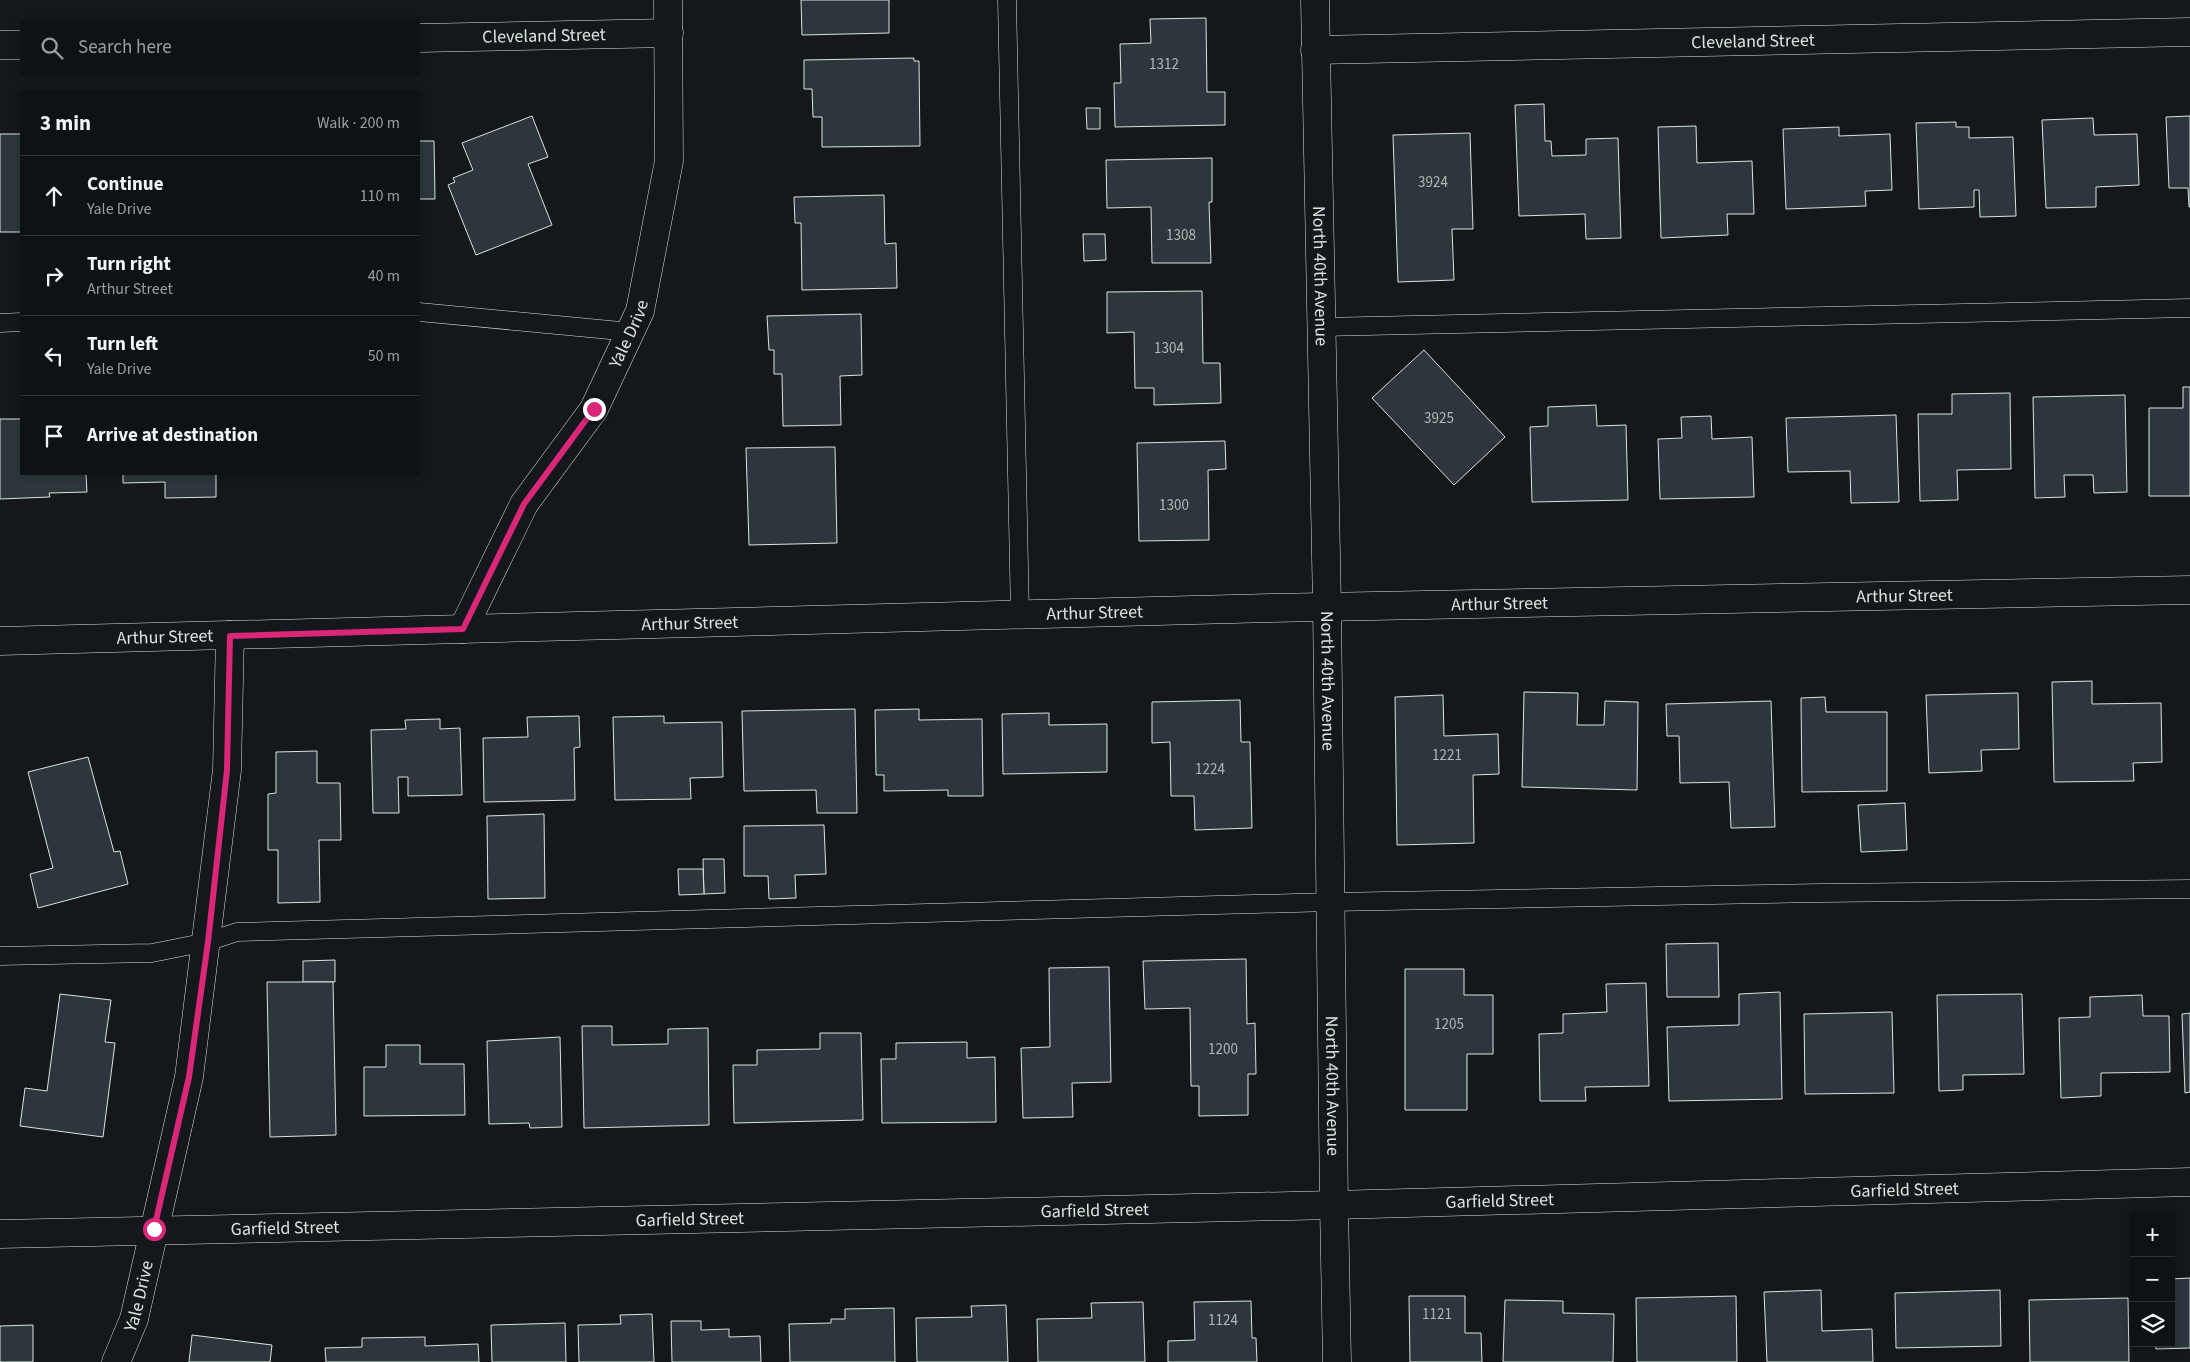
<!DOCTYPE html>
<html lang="en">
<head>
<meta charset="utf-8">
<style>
	:root { --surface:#0f1215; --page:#181b1e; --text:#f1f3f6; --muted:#9b9ea0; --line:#2f3234 }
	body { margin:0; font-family:"Source Sans 3",sans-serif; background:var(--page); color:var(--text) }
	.controls { position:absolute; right:15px; bottom:15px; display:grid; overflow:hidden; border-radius:0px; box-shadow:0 2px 8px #0003 }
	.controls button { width:45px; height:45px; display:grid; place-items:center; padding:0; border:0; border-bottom:1px solid var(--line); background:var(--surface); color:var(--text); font:25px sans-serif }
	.stop { position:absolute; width:15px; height:15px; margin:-11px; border:4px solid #db2777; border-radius:50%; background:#fff }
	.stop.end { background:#db2777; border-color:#fff; box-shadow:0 1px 5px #0008 }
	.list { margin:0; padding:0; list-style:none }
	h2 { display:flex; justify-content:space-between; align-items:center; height:65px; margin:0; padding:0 20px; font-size:21px }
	h2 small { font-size:16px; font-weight:400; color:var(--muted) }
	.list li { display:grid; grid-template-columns:32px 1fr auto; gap:15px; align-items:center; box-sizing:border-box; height:80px; padding:0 20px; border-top:1px solid var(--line) }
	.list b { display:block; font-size:19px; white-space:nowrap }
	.list p { margin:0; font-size:16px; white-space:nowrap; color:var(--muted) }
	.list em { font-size:16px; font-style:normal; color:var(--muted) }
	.icon { flex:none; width:28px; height:28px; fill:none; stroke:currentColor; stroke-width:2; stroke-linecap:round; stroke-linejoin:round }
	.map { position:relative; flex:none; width:2190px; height:1362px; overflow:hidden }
	.search { position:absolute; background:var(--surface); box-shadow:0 2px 8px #0003; left:20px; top:20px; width:400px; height:55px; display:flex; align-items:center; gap:12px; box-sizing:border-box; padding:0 18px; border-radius:0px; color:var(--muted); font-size:19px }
	.panel { position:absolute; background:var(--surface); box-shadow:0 2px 8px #0003; left:20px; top:90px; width:400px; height:385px; border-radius:0px }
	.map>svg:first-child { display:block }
</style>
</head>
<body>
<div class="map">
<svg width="2190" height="1362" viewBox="0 0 2190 1362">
	<rect width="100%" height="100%" fill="#14181c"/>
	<!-- building -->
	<g fill="#2c363c" stroke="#d8e6dc">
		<polygon points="801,0 889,0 889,33 802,35"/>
		<polygon points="1206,18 1207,92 1225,92 1225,125 1115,127 1114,83 1121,83 1120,44 1151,43 1150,19"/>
		<polygon points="914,58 914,61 919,61 920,146 822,147 822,117 813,117 812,89 804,89 804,60"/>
		<polygon points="1544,104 1545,141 1551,141 1552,156 1586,155 1586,139 1618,138 1621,238 1586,239 1585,214 1519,216 1515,105"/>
		<polygon points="1086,108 1100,108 1100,129 1087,129"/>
		<polygon points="532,116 548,157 528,164 552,225 476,255 448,185 455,182 453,178 473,170 462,143"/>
		<polygon points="2190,116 2190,207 2189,207 2188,188 2169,188 2166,117"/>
		<polygon points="2093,118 2094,135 2137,134 2139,185 2096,187 2096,207 2046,208 2042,120"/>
		<polygon points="1956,122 1956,127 1969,127 1969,138 2013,137 2016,216 1980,217 1979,190 1974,190 1974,207 1919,209 1916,123"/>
		<polygon points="1696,126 1697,163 1752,161 1754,214 1727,214 1728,235 1661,238 1658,127"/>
		<polygon points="1839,127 1839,136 1890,134 1892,190 1865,191 1866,206 1786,209 1783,129"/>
		<polygon points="1470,133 1473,229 1452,229 1454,280 1398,282 1393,135"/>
		<rect x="0" y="134" width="21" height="98"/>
		<polygon points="419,141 434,141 435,199 419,199"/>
		<polygon points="1212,158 1212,202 1209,202 1211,263 1152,263 1151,207 1107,208 1106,160"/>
		<polygon points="884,195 885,244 896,243 897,288 802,290 801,223 795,223 794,197"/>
		<polygon points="1083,234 1105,234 1106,260 1084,261"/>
		<polygon points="1202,291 1203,363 1220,363 1221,403 1154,405 1154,388 1135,388 1134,332 1107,333 1107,292"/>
		<polygon points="861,314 862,375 840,376 841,425 783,426 782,374 774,374 774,350 769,350 767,316"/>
		<polygon points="1424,350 1505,437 1454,485 1372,398"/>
		<polygon points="2183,387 2190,387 2190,496 2149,496 2149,408 2183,408"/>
		<polygon points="2010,393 2011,469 1957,470 1958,500 1920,501 1918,414 1952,414 1952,394"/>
		<polygon points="2125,395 2127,492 2094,493 2093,475 2064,475 2065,497 2035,498 2033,397"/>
		<polygon points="1596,405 1597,426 1626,425 1628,500 1532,502 1530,427 1548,426 1548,407"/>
		<polygon points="1896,415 1899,502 1851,503 1850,471 1788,472 1786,418"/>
		<polygon points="1711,416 1712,439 1752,437 1754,497 1660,499 1658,439 1682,438 1681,417"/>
		<polygon points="0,419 21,419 21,474 86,474 87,492 49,493 50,497 0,499"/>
		<polygon points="1225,441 1226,469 1208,470 1209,540 1139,541 1137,443"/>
		<polygon points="835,447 837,543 749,545 746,448"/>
		<polygon points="123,474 216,474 216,497 165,498 165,482 123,483"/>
		<polygon points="2092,681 2092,704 2161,703 2162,762 2133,763 2134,781 2054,782 2052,682"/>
		<polygon points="1524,692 1578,693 1577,725 1604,725 1605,701 1638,702 1637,790 1522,787"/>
		<polygon points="2018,693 2019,749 1981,750 1982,771 1929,773 1926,695"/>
		<polygon points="1443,695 1444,736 1498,734 1499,774 1473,775 1474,843 1397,845 1395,697"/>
		<polygon points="1825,697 1826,712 1887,712 1887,791 1802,792 1801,698"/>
		<polygon points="1240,700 1241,742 1250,742 1252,828 1195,830 1194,796 1171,796 1170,742 1152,743 1152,702"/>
		<polygon points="1771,701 1775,827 1731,828 1729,782 1680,783 1679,736 1667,736 1666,704"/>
		<polygon points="855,709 857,813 817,813 816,790 744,791 742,711"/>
		<polygon points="919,709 919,720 982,719 983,796 948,796 948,790 884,791 884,775 876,775 875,710"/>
		<polygon points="1049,713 1049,725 1107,724 1107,772 1003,774 1002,714"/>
		<polygon points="579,716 580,747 574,748 575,800 484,802 483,738 528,737 527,717"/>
		<polygon points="664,716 664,723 722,722 723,777 690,778 691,799 615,800 613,717"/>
		<polygon points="440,719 440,729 460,728 462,795 408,796 408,777 398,777 399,813 373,813 371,730 406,729 405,720"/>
		<polygon points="317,751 317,783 340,783 341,840 319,840 320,902 278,903 278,850 268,850 268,794 276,793 276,752"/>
		<polygon points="88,757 114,852 120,851 128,884 38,908 30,874 53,868 28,772"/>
		<polygon points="1905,803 1907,850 1861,852 1858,805"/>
		<polygon points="544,814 545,898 488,899 487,816"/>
		<polygon points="824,825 826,874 795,875 796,898 769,899 768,876 744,876 744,826"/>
		<polygon points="703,859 724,859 725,893 704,894"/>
		<polygon points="678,869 703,869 704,894 679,895"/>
		<polygon points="1718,943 1719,997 1667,997 1666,944"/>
		<polygon points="1246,959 1247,1024 1255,1023 1256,1074 1248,1074 1248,1115 1199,1116 1199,1086 1191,1086 1190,1008 1145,1009 1143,961"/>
		<polygon points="335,960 335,982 303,982 303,961"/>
		<polygon points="1109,967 1111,1082 1072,1083 1073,1117 1023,1118 1021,1048 1050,1047 1049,968"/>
		<polygon points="1405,969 1464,969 1464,995 1493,995 1493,1054 1467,1054 1467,1110 1405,1110"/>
		<polygon points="267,982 333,982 336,1135 270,1137"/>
		<polygon points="1646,983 1649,1086 1585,1087 1586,1101 1540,1101 1539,1034 1563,1033 1563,1014 1607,1012 1606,984"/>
		<polygon points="1780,992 1782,1099 1669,1101 1667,1027 1739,1025 1739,994"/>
		<polygon points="60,994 111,1000 105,1042 115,1043 103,1137 20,1126 25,1088 47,1091"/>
		<polygon points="2022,994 2024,1074 1963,1075 1963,1090 1939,1091 1937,995"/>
		<polygon points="2142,995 2143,1016 2169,1016 2170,1072 2101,1073 2101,1096 2061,1098 2059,1018 2090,1017 2090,997"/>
		<polygon points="1892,1012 1894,1093 1805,1094 1804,1014"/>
		<polygon points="2190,1013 2190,1092 2185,1093 2182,1014"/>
		<polygon points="582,1026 612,1026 612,1045 668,1044 668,1029 708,1028 709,1125 584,1128"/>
		<polygon points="820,1033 861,1033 863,1120 734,1123 733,1065 757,1065 757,1050 820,1049"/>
		<polygon points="560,1037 562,1127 530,1128 529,1123 489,1124 487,1041"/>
		<polygon points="967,1042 967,1058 995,1057 996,1122 882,1123 881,1059 896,1059 896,1043"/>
		<polygon points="386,1045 420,1045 420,1064 464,1064 465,1115 364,1116 364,1067 386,1067"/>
		<polygon points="2190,1278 2190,1348 2156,1349 2155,1343 2171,1343 2171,1279"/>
		<polygon points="1821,1290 1822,1331 1872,1329 1873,1362 1767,1362 1764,1292"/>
		<polygon points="2000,1290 2001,1346 1896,1348 1895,1293"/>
		<polygon points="1409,1296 1465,1296 1465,1333 1481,1333 1482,1362 1410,1362"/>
		<polygon points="1736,1296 1737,1362 1637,1362 1636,1298"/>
		<polygon points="2128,1298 2129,1362 2030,1362 2029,1300"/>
		<polygon points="1505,1300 1563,1301 1563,1313 1614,1314 1613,1362 1503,1362"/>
		<polygon points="1251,1301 1252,1338 1256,1338 1257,1362 1168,1362 1168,1341 1195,1340 1194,1302"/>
		<polygon points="1143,1302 1145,1362 1038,1362 1037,1319 1092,1318 1091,1303"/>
		<polygon points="1006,1305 1008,1362 917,1362 916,1318 972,1317 971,1306"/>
		<polygon points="894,1308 895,1362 790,1362 789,1324 831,1323 831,1319 845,1319 845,1309"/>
		<polygon points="652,1314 654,1362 579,1362 578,1325 621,1324 620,1315"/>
		<polygon points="671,1321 701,1321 701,1330 729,1329 729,1337 760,1336 761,1362 672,1362"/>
		<polygon points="565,1323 566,1362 492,1362 491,1325"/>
		<polygon points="33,1325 33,1362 0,1362 0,1326"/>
		<polygon points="192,1335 272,1345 270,1362 189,1362"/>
		<polygon points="425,1337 425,1346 478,1344 479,1362 326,1362 325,1348 362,1347 362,1338"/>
	</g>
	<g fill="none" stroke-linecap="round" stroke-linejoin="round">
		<defs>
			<g id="lane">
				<polyline points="1007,0 1020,615"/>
				<polyline points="419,312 631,332"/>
				<polyline points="0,323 21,322"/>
				<polyline points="1321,327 2190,308"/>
				<polyline points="0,956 152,953 207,942 237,932 1330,902 1822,893 2190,889"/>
			</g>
			<g id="street">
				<path id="s1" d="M 1315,0 L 1327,606 L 1334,1205 L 1337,1362"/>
				<path id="s2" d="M 419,38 L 669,33"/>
				<polyline points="0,45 21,45"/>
				<path id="s3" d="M 1315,50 L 2190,32"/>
				<path id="s4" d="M 463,629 L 524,504 L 594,409 L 640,311 L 669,161 L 668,0"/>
				<path id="s5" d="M 0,641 L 1271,608 L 2190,590"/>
				<path id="s6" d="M 0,1234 L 1334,1205 L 2190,1182"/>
				<path id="s7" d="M 116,1362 L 134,1319 L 189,1077 L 227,770 L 230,635"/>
			</g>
		</defs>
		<!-- lane casing -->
		<use href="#lane" stroke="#d8e6dc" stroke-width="19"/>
		<!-- street casing -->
		<use href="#street" stroke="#d8e6dc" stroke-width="29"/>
		<!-- lane -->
		<use href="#lane" stroke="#14181c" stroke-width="18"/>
		<!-- street -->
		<use href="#street" stroke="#14181c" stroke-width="28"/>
	</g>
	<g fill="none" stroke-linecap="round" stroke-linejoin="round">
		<!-- route -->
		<polyline stroke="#db2777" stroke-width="6" points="154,1229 189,1077 208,942 227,770 230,636 463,629 524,504 594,409"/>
	</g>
	<g text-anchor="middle" stroke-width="4" stroke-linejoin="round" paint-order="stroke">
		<!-- number labels -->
		<g font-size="15" fill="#adbab4">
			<text x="1164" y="69">1312</text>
			<text x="1433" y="187">3924</text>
			<text x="1181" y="240">1308</text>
			<text x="1169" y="353">1304</text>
			<text x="1439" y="423">3925</text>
			<text x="1174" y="510">1300</text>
			<text x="1447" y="760">1221</text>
			<text x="1210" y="774">1224</text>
			<text x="1449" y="1029">1205</text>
			<text x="1223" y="1054">1200</text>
			<text x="1437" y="1319">1121</text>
			<text x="1223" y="1325">1124</text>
		</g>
		<!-- street labels -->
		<g font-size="18" fill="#d8e6dc" stroke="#14181c">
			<text dy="6" stroke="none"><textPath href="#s2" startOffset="125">Cleveland Street</textPath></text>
			<text dy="6" stroke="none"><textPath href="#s3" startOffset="438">Cleveland Street</textPath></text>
			<text dy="6" stroke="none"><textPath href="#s1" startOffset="276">North 40th Avenue</textPath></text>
			<text dy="6" stroke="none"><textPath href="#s4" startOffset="340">Yale Drive</textPath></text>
			<text dy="6" stroke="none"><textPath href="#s5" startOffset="1905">Arthur Street</textPath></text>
			<text dy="6" stroke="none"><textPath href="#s5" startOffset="1500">Arthur Street</textPath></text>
			<text dy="6" stroke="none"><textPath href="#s5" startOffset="1095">Arthur Street</textPath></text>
			<text dy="6" stroke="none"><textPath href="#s5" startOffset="690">Arthur Street</textPath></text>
			<text dy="6" stroke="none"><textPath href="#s5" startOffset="165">Arthur Street</textPath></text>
			<text dy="6" stroke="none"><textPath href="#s1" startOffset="681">North 40th Avenue</textPath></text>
			<text dy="6" stroke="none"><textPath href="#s1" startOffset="1086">North 40th Avenue</textPath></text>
			<text dy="6" stroke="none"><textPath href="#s6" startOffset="1905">Garfield Street</textPath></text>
			<text dy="6" stroke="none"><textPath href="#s6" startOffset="1500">Garfield Street</textPath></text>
			<text dy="6" stroke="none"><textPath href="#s6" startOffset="1095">Garfield Street</textPath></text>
			<text dy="6" stroke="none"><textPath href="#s6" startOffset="690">Garfield Street</textPath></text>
			<text dy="6" stroke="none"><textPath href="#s6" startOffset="285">Garfield Street</textPath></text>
			<text dy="6" stroke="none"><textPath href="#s7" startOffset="70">Yale Drive</textPath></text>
		</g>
	</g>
</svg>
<div class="controls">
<button>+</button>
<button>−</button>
<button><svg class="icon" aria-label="layers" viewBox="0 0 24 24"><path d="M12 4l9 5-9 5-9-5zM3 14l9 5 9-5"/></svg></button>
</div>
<div class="stop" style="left:154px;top:1229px"></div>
<div class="stop end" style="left:594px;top:409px"></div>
<div class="search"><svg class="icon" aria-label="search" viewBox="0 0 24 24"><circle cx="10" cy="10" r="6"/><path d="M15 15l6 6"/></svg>Search here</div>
<section class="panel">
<h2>3 min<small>Walk · 200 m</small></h2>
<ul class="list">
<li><svg class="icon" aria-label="ahead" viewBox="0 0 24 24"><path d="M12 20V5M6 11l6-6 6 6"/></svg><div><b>Continue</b><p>Yale Drive</p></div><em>110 m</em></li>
<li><svg class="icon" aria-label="right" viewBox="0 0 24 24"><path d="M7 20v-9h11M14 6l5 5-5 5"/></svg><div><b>Turn right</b><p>Arthur Street</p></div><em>40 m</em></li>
<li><svg class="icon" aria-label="left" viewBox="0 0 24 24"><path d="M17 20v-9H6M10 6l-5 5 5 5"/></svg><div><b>Turn left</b><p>Yale Drive</p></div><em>50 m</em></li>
<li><svg class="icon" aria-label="arrive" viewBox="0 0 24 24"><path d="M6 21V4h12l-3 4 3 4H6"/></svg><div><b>Arrive at destination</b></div></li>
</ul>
</section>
</div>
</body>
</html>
